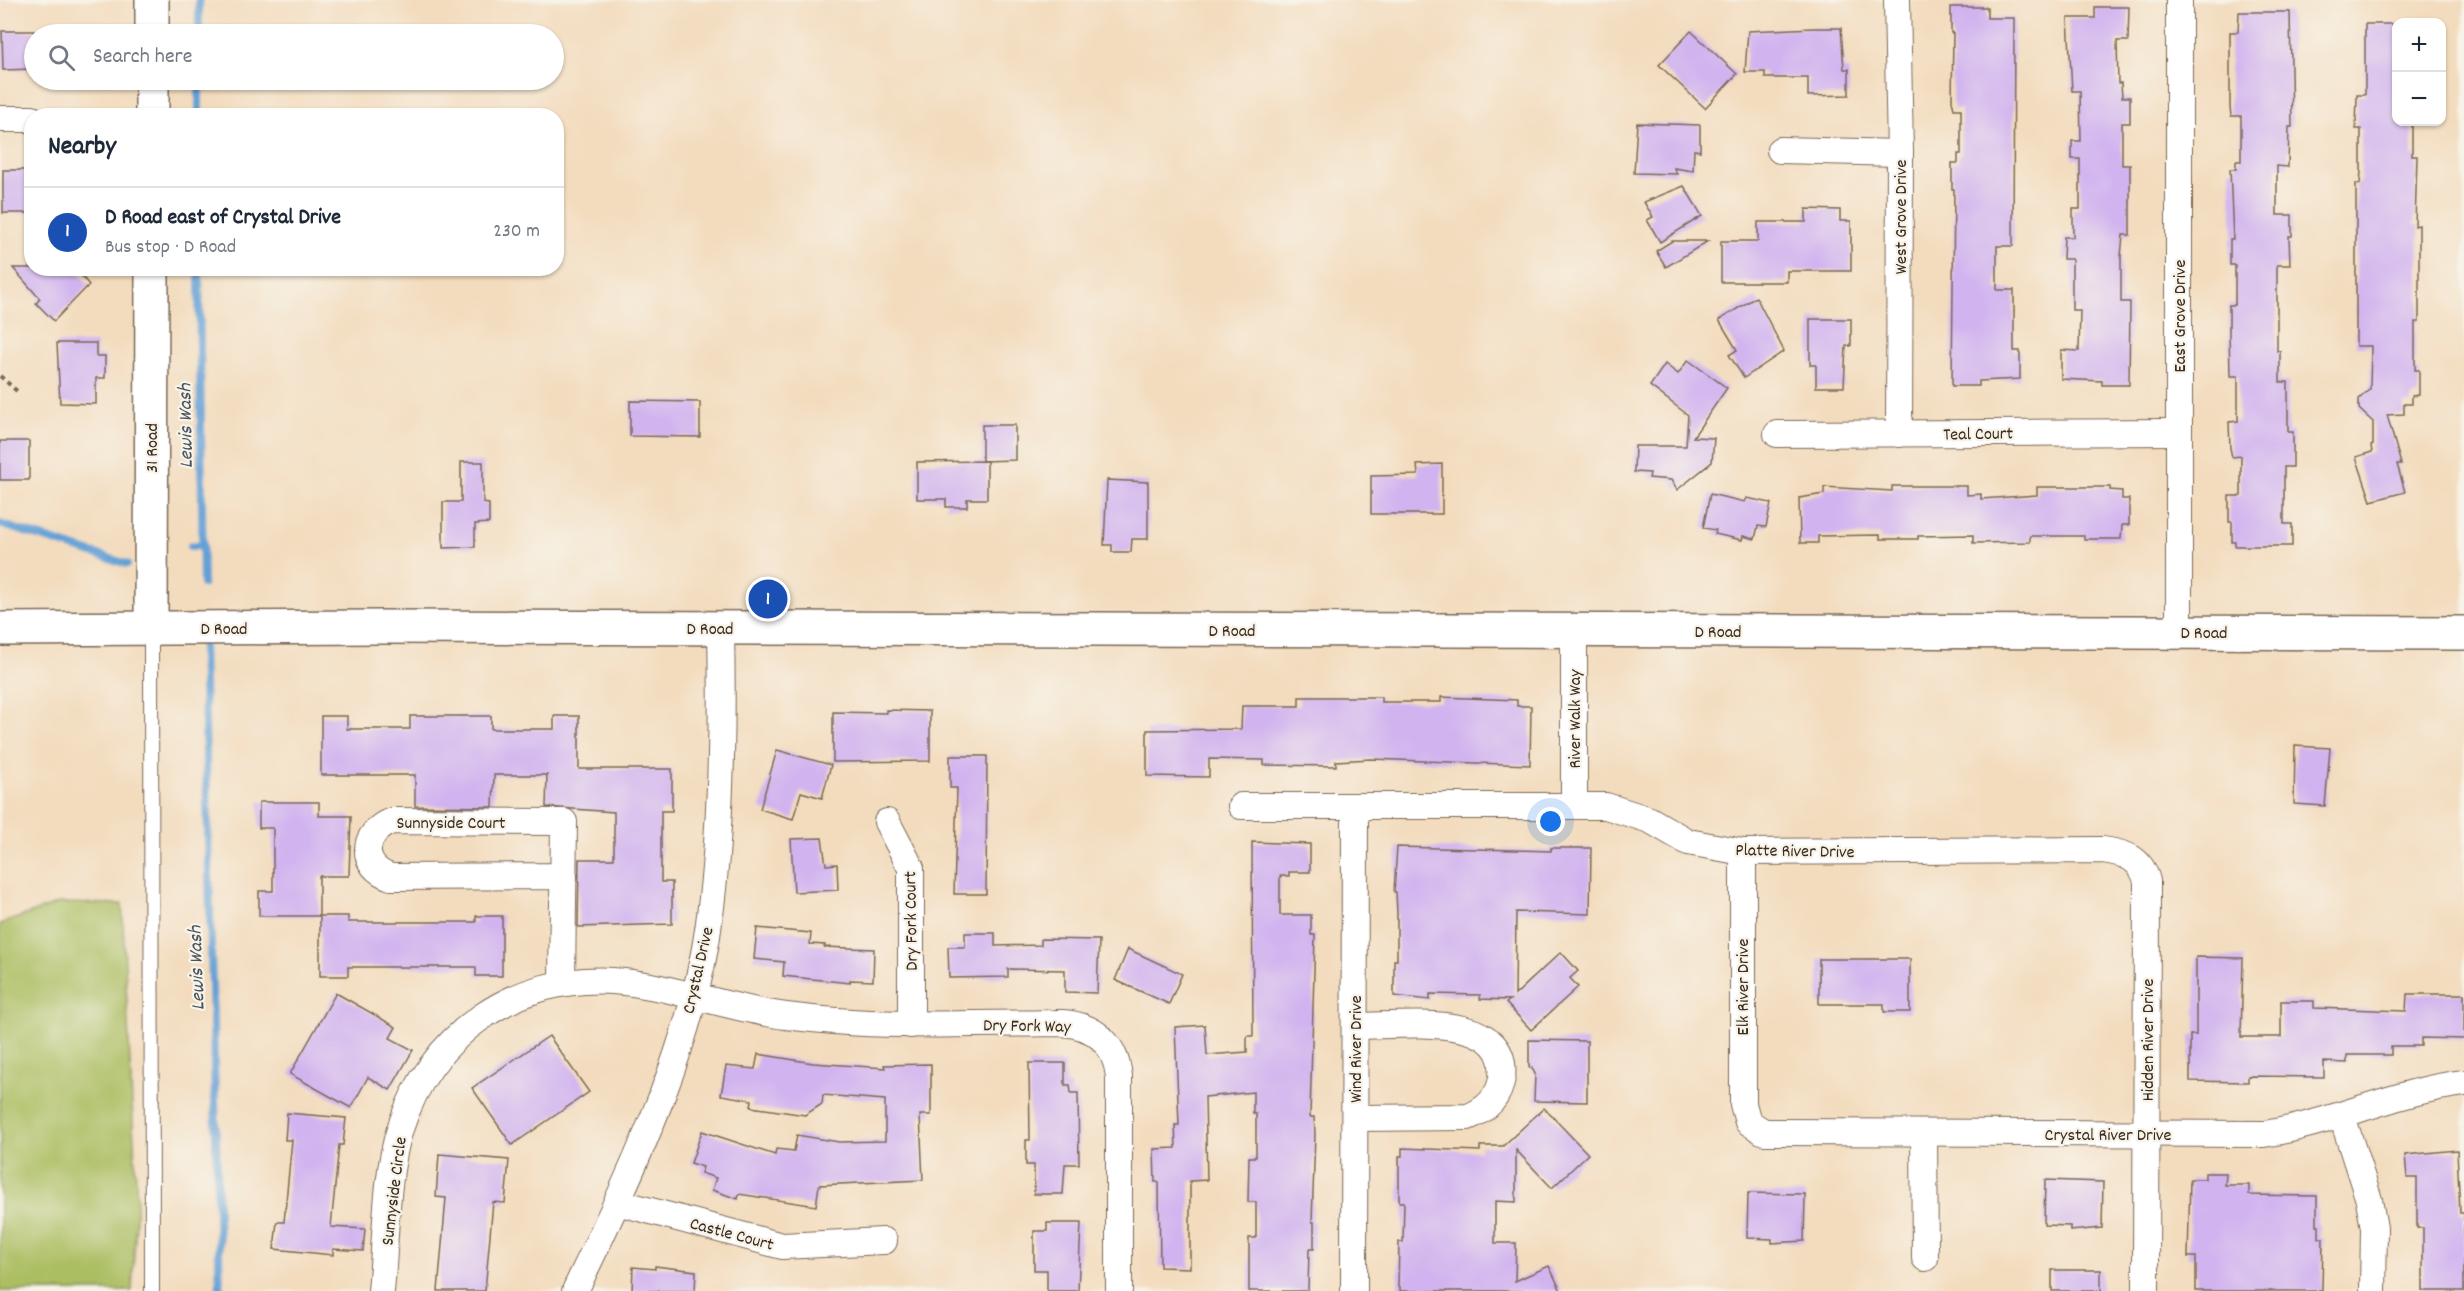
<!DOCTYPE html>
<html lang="en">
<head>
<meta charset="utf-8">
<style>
	:root { --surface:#fff; --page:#f6f6f7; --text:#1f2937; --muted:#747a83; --line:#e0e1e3; --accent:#b5179e }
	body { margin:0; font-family:Dekko,sans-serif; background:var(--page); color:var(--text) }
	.controls { position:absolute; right:18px; top:18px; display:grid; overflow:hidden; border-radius:12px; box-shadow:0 2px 4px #0004 }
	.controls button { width:54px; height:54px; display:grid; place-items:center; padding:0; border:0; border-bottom:2px solid var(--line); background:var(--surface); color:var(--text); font:30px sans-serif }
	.you { position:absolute; left:1551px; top:822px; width:21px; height:21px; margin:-15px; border:4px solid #fff; border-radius:50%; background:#1a73e8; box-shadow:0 0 0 9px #1a73e833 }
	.badge { display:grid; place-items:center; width:39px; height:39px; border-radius:50%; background:var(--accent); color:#fff; font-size:20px; font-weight:700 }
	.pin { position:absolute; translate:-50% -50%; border:3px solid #fff; box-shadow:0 2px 6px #0006 }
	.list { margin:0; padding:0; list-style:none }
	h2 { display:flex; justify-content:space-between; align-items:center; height:78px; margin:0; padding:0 24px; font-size:26px }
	h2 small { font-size:20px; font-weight:400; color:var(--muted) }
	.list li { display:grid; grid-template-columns:39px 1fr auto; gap:18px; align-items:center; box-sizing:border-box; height:90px; padding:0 24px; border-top:2px solid var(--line) }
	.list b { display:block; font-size:22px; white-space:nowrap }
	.list p { margin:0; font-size:20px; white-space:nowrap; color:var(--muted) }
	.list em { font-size:20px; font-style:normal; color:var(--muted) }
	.icon { flex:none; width:33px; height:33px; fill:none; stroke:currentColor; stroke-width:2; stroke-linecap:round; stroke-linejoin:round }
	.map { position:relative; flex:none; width:2464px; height:1291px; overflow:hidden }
	.search { position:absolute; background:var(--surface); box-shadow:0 2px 4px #0004; left:24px; top:24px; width:540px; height:66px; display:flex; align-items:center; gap:15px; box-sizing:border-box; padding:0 21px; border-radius:33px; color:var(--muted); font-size:22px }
	.panel { position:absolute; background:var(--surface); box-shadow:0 2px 4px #0004; left:24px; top:108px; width:540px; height:168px; border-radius:24px }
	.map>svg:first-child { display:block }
</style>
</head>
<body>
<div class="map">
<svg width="2464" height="1291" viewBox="0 0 2464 1291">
	<rect width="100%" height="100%" fill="#f7f3e8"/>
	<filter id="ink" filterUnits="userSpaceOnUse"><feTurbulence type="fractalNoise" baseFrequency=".0167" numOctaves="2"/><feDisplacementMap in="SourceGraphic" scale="12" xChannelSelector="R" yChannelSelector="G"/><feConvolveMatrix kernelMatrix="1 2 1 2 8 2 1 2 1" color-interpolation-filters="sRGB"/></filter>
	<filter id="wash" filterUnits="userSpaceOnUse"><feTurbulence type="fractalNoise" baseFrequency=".008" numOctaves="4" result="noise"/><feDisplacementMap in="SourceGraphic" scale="24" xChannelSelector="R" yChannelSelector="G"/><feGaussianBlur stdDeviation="1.35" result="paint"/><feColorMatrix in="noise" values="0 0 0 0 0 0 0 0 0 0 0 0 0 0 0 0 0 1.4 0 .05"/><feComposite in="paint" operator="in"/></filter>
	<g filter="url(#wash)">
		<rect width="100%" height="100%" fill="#f3dcbe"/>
		<!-- green -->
		<polygon fill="#abbe62" stroke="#737440" stroke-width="1.5" points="59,903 122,904 137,1202 132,1291 0,1291 0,924"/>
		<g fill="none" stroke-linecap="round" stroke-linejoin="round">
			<!-- stream -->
			<g stroke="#64a0d5" stroke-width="8">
				<polyline points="199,0 199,34"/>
				<polyline points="199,80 199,116"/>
				<polyline points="199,268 203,584"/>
				<polyline points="0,524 127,564"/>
				<polyline points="191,546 203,546"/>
				<polyline points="203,643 220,1291"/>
			</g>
		</g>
		<g id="blocks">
			<!-- building -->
			<g fill="#d1b4ef">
				<polygon points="1951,7 1987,7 1987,18 2014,18 2013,246 1997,246 1997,290 2014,290 2014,351 2020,351 2020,379 1979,381 1979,386 1952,386 1954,189 1952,189 1952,163 1958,163 1958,154 1961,154 1961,109 1954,109 1952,101 1953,33 1951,33"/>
				<polygon points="2095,7 2129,7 2128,41 2117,41 2118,83 2121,83 2122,97 2130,97 2130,123 2122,123 2122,165 2130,165 2130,235 2123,235 2121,256 2121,302 2130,302 2129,385 2102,385 2102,381 2061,379 2061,350 2079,351 2080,310 2072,310 2072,259 2063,259 2064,237 2073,237 2073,209 2080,209 2080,159 2072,159 2072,141 2081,141 2080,91 2072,91 2068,18 2095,18"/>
				<polygon points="2239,12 2290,12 2292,127 2289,127 2288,167 2277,166 2277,215 2292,215 2292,236 2289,236 2290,265 2277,265 2277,351 2280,351 2280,382 2288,382 2288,432 2293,432 2293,467 2284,467 2284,524 2292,524 2292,546 2235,546 2235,542 2232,542 2232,522 2229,522 2229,496 2241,496 2241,456 2232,457 2230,448 2229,422 2238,421 2238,376 2230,376 2229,332 2229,305 2235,305 2235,265 2230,265 2230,239 2233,239 2230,169 2236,169 2236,161 2241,161 2241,116 2231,116 2230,107 2230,32 2238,32"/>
				<polygon points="2365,24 2397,24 2397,122 2412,122 2412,156 2417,156 2415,226 2419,225 2419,322 2415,322 2415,370 2419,370 2419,395 2412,396 2412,404 2404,404 2404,414 2387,415 2401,464 2397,464 2405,492 2371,501 2356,457 2372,452 2371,446 2373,445 2373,422 2359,409 2359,399 2370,389 2371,346 2356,346 2356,184 2360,184 2361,171 2361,129 2356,129 2357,95 2365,95"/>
				<polygon points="1813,28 1841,28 1844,69 1849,69 1849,95 1808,96 1808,78 1765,78 1765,72 1745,72 1748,31"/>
				<polygon points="2,31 34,31 33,69 3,70"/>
				<polygon points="1691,31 1737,74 1705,108 1659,65"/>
				<polygon points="1637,123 1700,125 1700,151 1694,150 1693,171 1674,168 1677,174 1634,173"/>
				<polygon points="3,170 29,170 32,213 3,213"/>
				<polygon points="1684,186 1702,216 1660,242 1647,220 1653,217 1644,202"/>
				<polygon points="1806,209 1840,210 1840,221 1851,221 1851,271 1787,271 1787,282 1721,282 1721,241 1758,241 1758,222 1806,222"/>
				<polygon points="1672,241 1708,241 1666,267 1656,251"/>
				<polygon points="13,268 75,268 89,285 54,321 36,303 40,299"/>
				<polygon points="1756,297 1784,351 1744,378 1729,355 1737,350 1719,320"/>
				<polygon points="1810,319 1851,319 1851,346 1846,346 1844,387 1816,387 1816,365 1810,365"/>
				<polygon points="57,343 96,343 96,356 105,356 105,378 96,378 96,404 60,403"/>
				<polygon points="1688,360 1727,388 1693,437 1714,438 1712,462 1677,490 1671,480 1649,478 1650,473 1634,472 1635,446 1686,446 1688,415 1650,386 1665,364 1678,374"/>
				<polygon points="630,401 700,402 700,437 630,436"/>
				<polygon points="982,425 1015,425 1015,460 982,461"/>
				<rect x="0" y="441" width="29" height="39"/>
				<polygon points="987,461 987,499 967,499 967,507 946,507 946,499 917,499 917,462"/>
				<polygon points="461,462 483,462 483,503 489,504 489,523 475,524 475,547 443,548 443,502 461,502"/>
				<polygon points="1442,464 1442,514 1371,514 1371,476 1418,475 1417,465"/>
				<polygon points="1107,480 1148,482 1148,539 1132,539 1131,552 1112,552 1112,545 1104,545"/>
				<polygon points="1892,486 1967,486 1967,495 1981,494 1981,499 2037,495 2037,487 2110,487 2110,490 2122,491 2122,499 2129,499 2129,525 2122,525 2121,539 2084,539 2084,536 2030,536 2030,542 1973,543 1973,535 1918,536 1918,539 1880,539 1880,535 1818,536 1818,543 1800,543 1799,498 1824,494 1824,487 1892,491"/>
				<polygon points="1710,494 1745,502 1747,498 1771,503 1766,527 1758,526 1755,539 1743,536 1742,540 1715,534 1716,530 1703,528"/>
				<polygon points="1299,697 1381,697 1381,702 1441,702 1441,697 1517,700 1517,706 1531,706 1530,765 1371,759 1336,761 1336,766 1264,765 1264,760 1209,759 1209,777 1147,776 1147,730 1241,729 1242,706 1299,706"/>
				<polygon points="886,710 930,711 930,761 833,762 833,712 886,713"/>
				<polygon points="321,716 347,716 347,729 410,729 410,716 491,716 491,729 554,729 554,716 579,716 579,769 672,769 672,811 661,811 661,882 672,882 672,924 578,927 579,859 614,859 614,812 546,807 547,775 494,775 493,807 415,806 415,775 321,775"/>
				<polygon points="2295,746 2330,748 2325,806 2294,804"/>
				<polygon points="777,750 831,765 822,798 801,792 793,819 760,809"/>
				<polygon points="950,756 987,756 986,894 954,894 957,788 950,788"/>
				<polygon points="259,802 319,802 319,816 351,816 349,876 319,876 319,916 259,916 259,891 273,891 273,828 259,828"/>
				<polygon points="822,838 826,865 837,864 838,890 794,892 791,839"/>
				<polygon points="1252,842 1310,844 1310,872 1289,872 1289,876 1280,876 1280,915 1311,915 1311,935 1315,935 1310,1117 1314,1117 1315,1134 1312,1222 1314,1222 1314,1249 1309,1249 1308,1291 1249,1291 1249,1238 1256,1238 1256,1202 1248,1202 1249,1157 1256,1157 1256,1114 1253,1114 1253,1092 1205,1097 1207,1180 1190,1181 1190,1268 1160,1267 1159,1182 1155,1182 1154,1149 1176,1148 1175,1125 1179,1125 1175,1027 1205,1025 1207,1055 1247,1052 1247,1036 1253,1036"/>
				<polygon points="1397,847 1551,851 1551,848 1591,848 1590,914 1516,912 1515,995 1561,952 1578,971 1570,978 1578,987 1531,1030 1506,1003 1510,1000 1480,999 1480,995 1430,994 1430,1000 1394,996 1394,960 1397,960 1397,913 1396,892 1394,892"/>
				<polygon points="320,916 348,916 348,922 476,922 476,916 502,916 502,976 476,976 476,967 348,967 348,976 320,976"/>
				<polygon points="757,928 811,933 810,944 825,945 824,947 874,949 873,981 850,980 850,983 783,976 784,962 754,959"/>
				<polygon points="965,933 995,933 995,946 1041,945 1041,939 1099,940 1097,993 1065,992 1065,970 1008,969 1008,977 949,978 948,947 965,947"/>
				<polygon points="1128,949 1182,974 1169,1004 1115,980"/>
				<polygon points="2196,957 2243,958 2241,1037 2281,1037 2281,1001 2314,1001 2314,1008 2406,1011 2407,994 2464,994 2464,1039 2421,1038 2421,1046 2391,1046 2391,1055 2347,1055 2347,1063 2324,1062 2324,1077 2248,1076 2248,1082 2190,1081 2190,1035 2196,1035"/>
				<polygon points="1819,959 1910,959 1910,1012 1884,1012 1884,1004 1819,1004"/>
				<polygon points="336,993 396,1027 390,1038 413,1050 390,1090 368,1077 351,1108 290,1074"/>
				<polygon points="549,1036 589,1092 512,1145 472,1088"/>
				<polygon points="1529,1040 1587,1041 1587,1102 1534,1101 1535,1074 1532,1068 1529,1067"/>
				<polygon points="758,1054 813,1063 885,1068 884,1065 931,1064 931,1115 920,1115 923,1180 819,1185 816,1206 739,1194 738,1199 712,1190 716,1178 701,1173 703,1167 691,1163 702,1131 775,1155 776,1149 794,1151 797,1135 839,1142 885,1141 885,1100 823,1095 822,1104 805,1115 751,1107 752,1100 721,1095 726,1066 755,1069"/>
				<polygon points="1029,1063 1065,1063 1065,1085 1070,1085 1071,1093 1078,1093 1079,1164 1065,1164 1063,1194 1034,1194 1034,1165 1026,1165 1026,1140 1030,1140"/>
				<polygon points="1544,1108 1588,1154 1552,1188 1516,1150 1516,1202 1495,1201 1495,1243 1516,1243 1515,1281 1549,1266 1561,1291 1400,1291 1400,1287 1398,1287 1399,1242 1403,1242 1404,1202 1399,1202 1399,1156 1402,1156 1402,1148 1480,1151 1480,1146 1503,1146"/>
				<polygon points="287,1113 346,1118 343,1145 339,1145 331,1227 365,1229 363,1251 333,1249 333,1255 274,1249 277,1222 284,1222 292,1140 285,1140"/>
				<polygon points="2457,1150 2460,1213 2464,1213 2464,1291 2423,1291 2423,1228 2417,1228 2417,1178 2407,1178 2405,1155"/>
				<polygon points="439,1154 509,1160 505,1203 493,1202 485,1291 438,1291 446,1198 436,1197"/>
				<polygon points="2205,1173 2226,1173 2225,1185 2249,1185 2249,1195 2317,1196 2317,1225 2319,1225 2319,1238 2323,1238 2322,1291 2196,1291 2196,1257 2188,1257 2190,1179 2205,1179"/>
				<polygon points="2045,1180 2103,1182 2102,1228 2070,1231 2070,1226 2044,1225"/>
				<polygon points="1748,1193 1805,1194 1804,1241 1772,1243 1772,1239 1747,1238"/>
				<polygon points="1047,1223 1081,1223 1078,1291 1047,1291 1047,1270 1034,1270 1034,1231 1047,1231"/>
				<polygon points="655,1266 696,1271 695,1291 632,1291 633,1267 655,1269"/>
				<rect x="2052" y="1270" width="49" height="21"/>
			</g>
		</g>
	</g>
	<g filter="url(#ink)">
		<use href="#blocks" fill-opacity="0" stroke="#7b6856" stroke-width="1.5"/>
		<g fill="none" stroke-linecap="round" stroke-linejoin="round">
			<defs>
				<polyline id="lane" points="151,628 152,1291"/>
				<g id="street">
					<polyline points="1897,0 1900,153 1899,434"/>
					<polyline points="2179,0 2179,632"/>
					<polyline points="0,119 32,119"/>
					<polyline points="1780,150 1900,153"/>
					<polyline points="1777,434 2179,432"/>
					<polyline points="1574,631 1574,806"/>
					<path d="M 1241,806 L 1606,806 L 1650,820 L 1688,842 L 1743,852 L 2103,850 C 2125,853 2141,858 2147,881 L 2146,1291"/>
					<polyline points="887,822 911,868 911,1025"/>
					<path d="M 1743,852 L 1743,1104 L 1748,1122 L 1764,1132 L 2264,1134 C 2332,1124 2395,1091 2464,1083"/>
					<path d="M 562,982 L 564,822 L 392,821 C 361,832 359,867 391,877 L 564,876"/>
					<path d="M 1355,1026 C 1396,1027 1511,1008 1502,1078 C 1499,1098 1486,1110 1468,1117 L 1355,1118"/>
					<polyline points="2342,1116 2369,1200 2374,1228 2373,1291"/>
					<polyline points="1924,1134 1925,1258"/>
					<polyline points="617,1202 782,1246 884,1241"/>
					<path d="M 381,1291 C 386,1241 385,1176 400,1129 C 430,1035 514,975 613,981 C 671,985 728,1009 786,1016 C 877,1028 970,1024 1062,1023 C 1094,1025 1115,1043 1119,1076 L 1119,1291"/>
					<path d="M 575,1291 C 630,1175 695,1043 710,915 C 722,820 723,723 721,628"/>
					<polyline points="1354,1291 1355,806"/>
				</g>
				<g id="secondary">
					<polyline points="152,0 152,34"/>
					<polyline points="152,80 152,116"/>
					<polyline points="151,628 152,268"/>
					<polyline points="0,629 381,627 2464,633"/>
				</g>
			</defs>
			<!-- lane casing -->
			<use href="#lane" stroke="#7b6856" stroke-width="16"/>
			<!-- street casing -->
			<use href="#street" stroke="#7b6856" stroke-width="28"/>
			<!-- secondary casing -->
			<use href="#secondary" stroke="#7b6856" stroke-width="36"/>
			<!-- path -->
			<polyline stroke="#7b6856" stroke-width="4" stroke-dasharray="4.5 4.5" stroke-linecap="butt" points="0,376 18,392"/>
			<!-- lane -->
			<use href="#lane" stroke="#fff" stroke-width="14"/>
			<!-- street -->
			<use href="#street" stroke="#fff" stroke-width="26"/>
			<!-- secondary -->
			<use href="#secondary" stroke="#fff" stroke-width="33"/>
		</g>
	</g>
	<g text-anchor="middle" stroke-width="4.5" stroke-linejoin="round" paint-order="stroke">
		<!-- street labels -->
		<g font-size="18" fill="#3b2a1e" stroke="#f7f3e8">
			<text transform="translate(1900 217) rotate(-90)" y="6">West Grove Drive</text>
			<text transform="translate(2179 316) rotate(-90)" y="6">East Grove Drive</text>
			<text transform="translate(1978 433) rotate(-1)" y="6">Teal Court</text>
			<text transform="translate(151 448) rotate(-90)" y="6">31 Road</text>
			<text x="224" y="634">D Road</text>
			<text x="710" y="634">D Road</text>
			<text x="1232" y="636">D Road</text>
			<text x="1718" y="637">D Road</text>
			<text x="2204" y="638">D Road</text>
			<text transform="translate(1574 719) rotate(-90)" y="6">River Walk Way</text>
			<text x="451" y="828">Sunnyside Court</text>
			<text transform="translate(1795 850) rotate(1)" y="6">Platte River Drive</text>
			<text transform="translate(910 921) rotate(-91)" y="6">Dry Fork Court</text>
			<text transform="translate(697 970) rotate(-77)" y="6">Crystal Drive</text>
			<text transform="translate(1742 987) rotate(-90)" y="6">Elk River Drive</text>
			<text transform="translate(1027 1025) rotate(1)" y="6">Dry Fork Way</text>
			<text transform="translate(2147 1040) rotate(-90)" y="6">Hidden River Drive</text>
			<text transform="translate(1355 1049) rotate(-90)" y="6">Wind River Drive</text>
			<text x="2108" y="1140">Crystal River Drive</text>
			<text transform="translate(393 1191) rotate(-83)" y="6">Sunnyside Circle</text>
			<text transform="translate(732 1233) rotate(15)" y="6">Castle Court</text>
		</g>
		<!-- water labels -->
		<g font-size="20" font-style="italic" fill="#49535e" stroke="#f7f3e8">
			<text transform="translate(184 426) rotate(-91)" y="7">Lewis Wash</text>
			<text transform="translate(195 968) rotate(-92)" y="7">Lewis Wash</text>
		</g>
	</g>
</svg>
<div class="controls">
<button>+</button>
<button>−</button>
</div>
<div class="you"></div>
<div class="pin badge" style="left:768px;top:599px;background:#1a4fb4">1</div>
<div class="search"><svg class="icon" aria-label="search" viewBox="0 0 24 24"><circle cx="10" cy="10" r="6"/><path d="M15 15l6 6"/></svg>Search here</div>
<section class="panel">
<h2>Nearby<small></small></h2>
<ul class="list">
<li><span class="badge" style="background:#1a4fb4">1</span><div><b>D Road east of Crystal Drive</b><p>Bus stop · D Road</p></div><em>230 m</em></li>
</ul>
</section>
</div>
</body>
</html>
